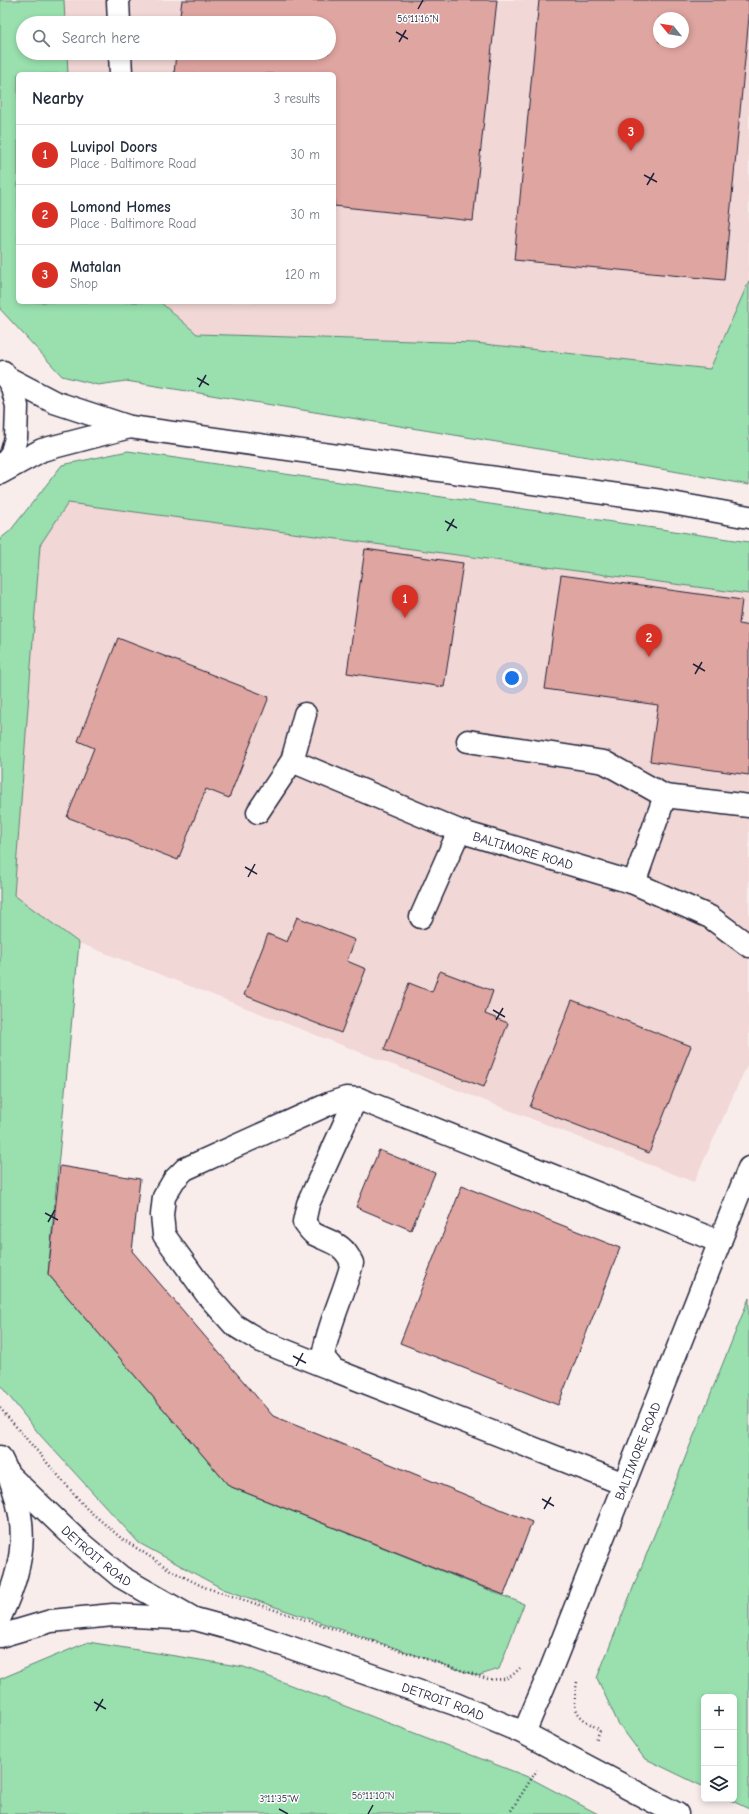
<!DOCTYPE html>
<html lang="en">
<head>
<meta charset="utf-8">
<style>
	:root { --surface:#fff; --page:#f6f6f7; --text:#1f2937; --muted:#747a83; --line:#e0e1e3; --accent:#d93025 }
	body { margin:0; font-family:"Comic Neue",sans-serif; background:var(--page); color:var(--text) }
	.controls { position:absolute; right:12px; bottom:12px; display:grid; overflow:hidden; border-radius:6px; box-shadow:0 2px 6px #0003 }
	.controls button { width:36px; height:36px; display:grid; place-items:center; padding:0; border:0; border-bottom:1px solid var(--line); background:var(--surface); color:var(--text); font:20px sans-serif }
	.compass { position:absolute; left:653px; top:12px; width:36px; height:36px; border-radius:50%; background:var(--surface); box-shadow:0 2px 6px #0003; rotate:300deg }
	.you { position:absolute; left:512px; top:678px; width:14px; height:14px; margin:-10px; border:3px solid #fff; border-radius:50%; background:#1a73e8; box-shadow:0 0 0 6px #1a73e833 }
	.badge { display:grid; place-items:center; width:26px; height:26px; border-radius:50%; background:var(--accent); color:#fff; font-size:13px; font-weight:700 }
	.pin { position:absolute; translate:-50% -33px; filter:drop-shadow(0 1px 2px #0008) }
	.pin::after { content:''; position:absolute; top:21px; width:14px; height:12px; background:inherit; clip-path:polygon(0 0,100% 0,50% 100%) }
	.list { margin:0; padding:0; list-style:none }
	h2 { display:flex; justify-content:space-between; align-items:center; height:52px; margin:0; padding:0 16px; font-size:17px }
	h2 small { font-size:13px; font-weight:400; color:var(--muted) }
	.list li { display:grid; grid-template-columns:26px 1fr auto; gap:12px; align-items:center; box-sizing:border-box; height:60px; padding:0 16px; border-top:1px solid var(--line) }
	.list b { display:block; font-size:15px; white-space:nowrap }
	.list p { margin:0; font-size:13px; white-space:nowrap; color:var(--muted) }
	.list em { font-size:13px; font-style:normal; color:var(--muted) }
	.icon { flex:none; width:22px; height:22px; fill:none; stroke:currentColor; stroke-width:2; stroke-linecap:round; stroke-linejoin:round }
	.map { position:relative; flex:none; width:749px; height:1814px; overflow:hidden }
	.search { position:absolute; background:var(--surface); box-shadow:0 2px 6px #0003; left:16px; top:16px; width:320px; height:44px; display:flex; align-items:center; gap:10px; box-sizing:border-box; padding:0 14px; border-radius:22px; color:var(--muted); font-size:15px }
	.panel { position:absolute; background:var(--surface); box-shadow:0 2px 6px #0003; left:16px; top:72px; width:320px; height:232px; border-radius:6px }
	.map>svg:first-child { display:block }
</style>
</head>
<body>
<div class="map">
<svg width="749" height="1814" viewBox="0 0 749 1814">
	<rect width="100%" height="100%" fill="#f9edec"/>
	<filter id="ink" filterUnits="userSpaceOnUse"><feTurbulence type="fractalNoise" baseFrequency=".025" numOctaves="2"/><feDisplacementMap in="SourceGraphic" scale="8" xChannelSelector="R" yChannelSelector="G"/><feConvolveMatrix kernelMatrix="1 2 1 2 8 2 1 2 1" color-interpolation-filters="sRGB"/></filter>
	<g filter="url(#ink)">
		<!-- built -->
		<g fill="#f1d7d5" fill-rule="evenodd">
			<path d="M 64,0 L 749,0 L 749,281 L 711,369 L 475,343 L 196,334 L 160,302 L 334,302 L 334,74 L 68,74 L 67,53 L 329,53 L 329,23 L 65,23 ZM 659,18 L 683,18 L 683,42 L 659,42 Z"/>
			<polygon points="68,503 749,594 749,1061 694,1182 79,943 14,895 40,545"/>
		</g>
		<!-- green -->
		<g fill="#99e0ae" stroke="#5e8174">
			<polygon points="0,0 64,0 65,23 23,23 23,53 67,53 68,74 18,74 18,302 160,302 197,334 475,343 710,369 749,281 749,485 673,471 126,381 98,385 62,376 0,309"/>
			<polygon points="128,451 749,542 749,594 68,503 40,545 14,895 79,943 48,1274 229,1486 524,1604 499,1669 477,1676 223,1589 139,1543 40,1435 0,1385 0,539 10,531 62,465"/>
			<polygon points="749,1298 749,1809 728,1799 734,1799 734,1697 704,1697 704,1787 644,1758 618,1723 597,1678"/>
			<polygon points="88,1642 244,1667 528,1777 598,1814 0,1814 0,1679"/>
		</g>
		<!-- building -->
		<g fill="#dfa5a0" stroke="#22223b" fill-rule="evenodd">
			<polygon points="182,0 497,0 473,221 334,206 334,74 174,74 176,53 329,53 329,23 179,23"/>
			<path d="M 539,0 L 749,0 L 749,17 L 724,280 L 514,260 ZM 659,18 L 683,18 L 683,42 L 659,42 Z"/>
			<polygon points="365,549 463,563 444,687 347,673"/>
			<polygon points="561,575 742,600 739,624 749,626 749,775 650,761 658,705 545,689"/>
			<polygon points="118,638 269,697 229,798 206,789 178,860 67,817 94,748 78,741"/>
			<polygon points="297,917 355,940 347,961 366,969 341,1033 244,995 268,934 287,942"/>
			<polygon points="440,971 493,991 485,1014 508,1023 484,1087 384,1050 409,983 432,992"/>
			<polygon points="572,1000 691,1046 649,1153 530,1107"/>
			<polygon points="379,1150 435,1173 411,1230 356,1207"/>
			<polygon points="60,1166 140,1179 132,1251 273,1416 532,1522 504,1595 229,1486 48,1274"/>
			<polygon points="462,1186 620,1248 558,1405 400,1343"/>
		</g>
		<g fill="none" stroke-linecap="round" stroke-linejoin="round">
			<defs>
				<g id="minor">
					<polyline points="118,0 119,23"/>
					<polyline points="120,53 121,74"/>
					<polyline points="468,741 604,762 665,796 749,806"/>
					<path id="s1" d="M 292,761 L 459,831 L 634,883 L 710,917 L 749,946"/>
					<polyline points="258,812 292,761 305,714"/>
					<polyline points="634,883 665,796"/>
					<polyline points="421,917 459,831"/>
					<polyline points="334,1370 261,1341 247,1333 234,1325 208,1296 164,1235 162,1215 164,1197 174,1180 185,1169 331,1103 346,1098 359,1099"/>
					<path d="M 0,1457 C 30,1515 28,1559 0,1617"/>
					<path id="s2" d="M 10,1476 L 78,1541 L 121,1577 L 191,1617"/>
					<path d="M 624,1484 L 334,1370 L 323,1357 C 328,1324 344,1295 352,1263 C 343,1243 332,1243 314,1234 C 310,1231 307,1226 304,1222 L 308,1204 L 352,1107 L 359,1099 L 720,1242"/>
					<path id="s3" d="M 0,1636 L 51,1621 L 113,1615 L 195,1619 L 257,1636 L 455,1704 L 524,1733 L 677,1814"/>
					<path id="s4" d="M 524,1733 L 551,1669 L 749,1168"/>
				</g>
				<g id="major">
					<polyline points="6,377 54,402 130,427 661,501 749,517"/>
					<polyline points="0,470 11,455 16,438 17,406 12,387 3,372"/>
					<polyline points="0,473 42,450 130,427"/>
				</g>
			</defs>
			<!-- minor casing -->
			<use href="#minor" stroke="#22223b" stroke-width="25"/>
			<!-- major casing -->
			<use href="#major" stroke="#22223b" stroke-width="25"/>
			<!-- path -->
			<g stroke="#22223b" stroke-width="2.5" stroke-dasharray="1 3" stroke-linecap="butt">
				<path d="M 0,1408 L 87,1509 L 121,1538 L 172,1571 L 204,1587 L 488,1679 C 505,1680 508,1680 520,1668"/>
				<path d="M 577,1682 C 572,1712 575,1715 600,1730 L 596,1740"/>
				<polyline points="509,1814 537,1770"/>
			</g>
			<!-- minor -->
			<use href="#minor" stroke="#fff" stroke-width="22"/>
			<!-- major -->
			<use href="#major" stroke="#fff" stroke-width="22"/>
		</g>
	</g>
	<!-- ticks -->
	<path fill="none" stroke="#22223b" stroke-width="1.5" d="M 418,9 L 423,0M 396,32 L 408,39M 399,42 L 406,30M 644,175 L 657,182M 647,185 L 654,173M 197,378 L 209,385M 199,387 L 206,375M 445,521 L 457,528M 447,531 L 454,519M 693,664 L 705,671M 695,674 L 702,662M 245,867 L 257,874M 248,877 L 255,864M 493,1010 L 505,1017M 496,1020 L 503,1008M 45,1213 L 58,1220M 48,1222 L 55,1210M 293,1356 L 306,1363M 296,1366 L 303,1353M 542,1499 L 554,1506M 544,1509 L 551,1497M 94,1702 L 106,1709M 96,1711 L 103,1699M 279,1809 L 288,1814M 368,1814 L 373,1805"/>
	<g text-anchor="middle" stroke-width="3" stroke-linejoin="round" paint-order="stroke">
		<!-- street labels -->
		<g font-size="13" fill="#22223b" stroke="#fff">
			<text dy="5" stroke="none"><textPath href="#s1" startOffset="248">BALTIMORE ROAD</textPath></text>
			<text dy="5" stroke="none"><textPath href="#s4" startOffset="304">BALTIMORE ROAD</textPath></text>
			<text dy="5" stroke="none"><textPath href="#s2" startOffset="118">DETROIT ROAD</textPath></text>
			<text dy="5" stroke="none"><textPath href="#s3" startOffset="459">DETROIT ROAD</textPath></text>
		</g>
	</g>
	<g font-size="10" text-anchor="middle" fill="#22223b" stroke="#fff" stroke-width="3" stroke-linejoin="round" paint-order="stroke">
		<text x="418" y="22">56°11'16"N</text>
		<text x="373" y="1799">56°11'10"N</text>
		<text x="279" y="1802">3°11'35"W</text>
	</g>
</svg>
<div class="controls">
<button>+</button>
<button>−</button>
<button><svg class="icon" aria-label="layers" viewBox="0 0 24 24"><path d="M12 4l9 5-9 5-9-5zM3 14l9 5 9-5"/></svg></button>
</div>
<svg class="compass" viewBox="-18 -18 36 36"><path d="M0-13l5 13h-10z" fill="#e53935"/><path d="M0 13l5-13h-10z" fill="#747a83"/></svg>
<div class="you"></div>
<div class="pin badge" style="left:405px;top:618px">1</div>
<div class="pin badge" style="left:649px;top:657px">2</div>
<div class="pin badge" style="left:631px;top:151px">3</div>
<div class="search"><svg class="icon" aria-label="search" viewBox="0 0 24 24"><circle cx="10" cy="10" r="6"/><path d="M15 15l6 6"/></svg>Search here</div>
<section class="panel">
<h2>Nearby<small>3 results</small></h2>
<ul class="list">
<li><span class="badge">1</span><div><b>Luvipol Doors</b><p>Place · Baltimore Road</p></div><em>30 m</em></li>
<li><span class="badge">2</span><div><b>Lomond Homes</b><p>Place · Baltimore Road</p></div><em>30 m</em></li>
<li><span class="badge">3</span><div><b>Matalan</b><p>Shop</p></div><em>120 m</em></li>
</ul>
</section>
</div>
</body>
</html>
